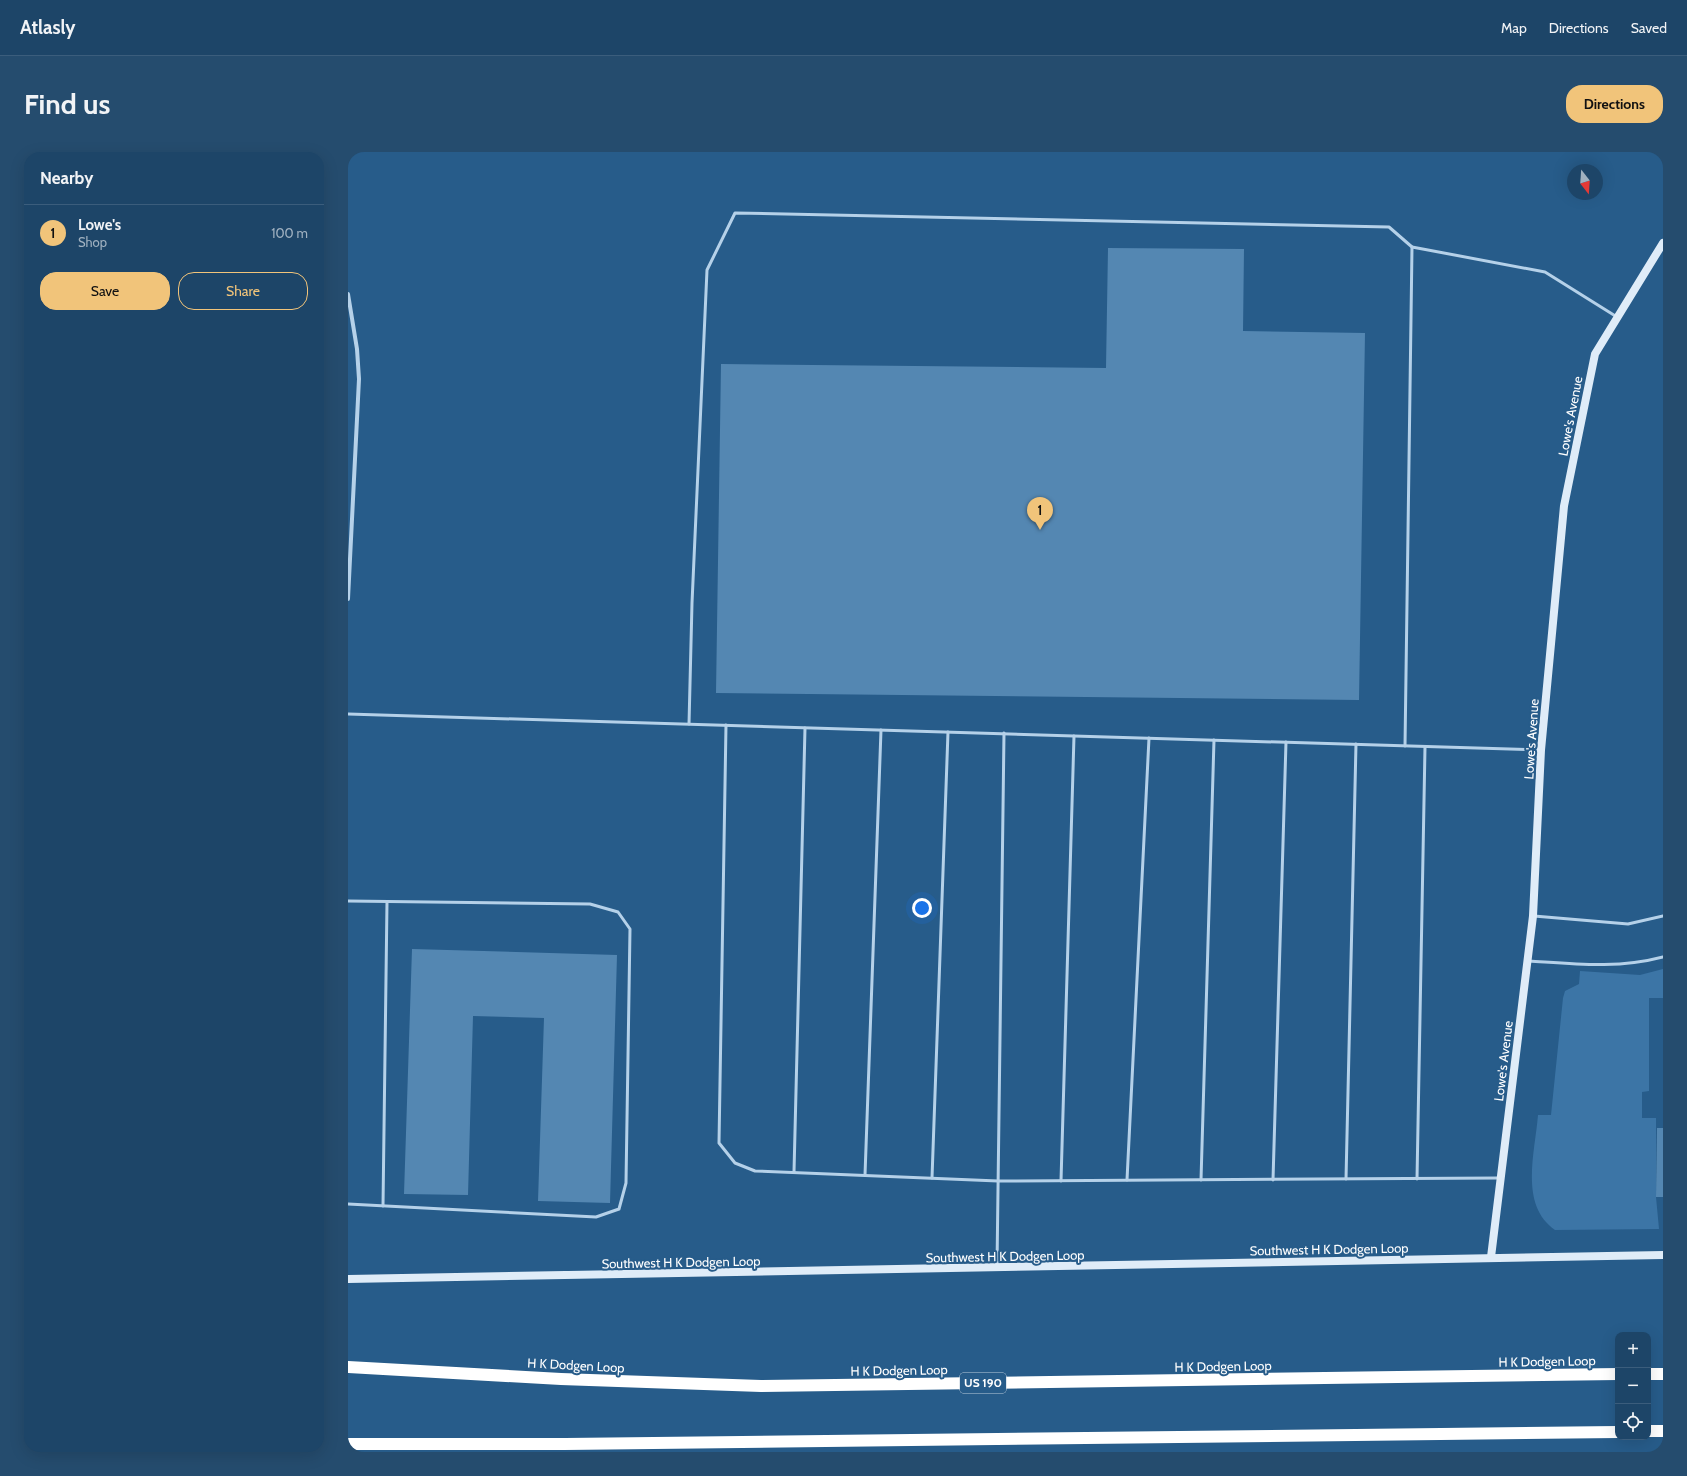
<!DOCTYPE html>
<html lang="en">
<head>
<meta charset="utf-8">
<style>
	:root { --surface:#1d4568; --page:#254c6e; --text:#f1f3f6; --muted:#a0b1c0; --line:#3b5d7c; --accent:#f1c47a }
	body { margin:0; font-family:Cabin,sans-serif; background:var(--page); color:var(--text) }
	.controls { position:absolute; right:12px; bottom:12px; display:grid; overflow:hidden; border-radius:8px; box-shadow:0 4px 16px #0002 }
	.controls button { width:36px; height:36px; display:grid; place-items:center; padding:0; border:0; border-bottom:1px solid var(--line); background:var(--surface); color:var(--text); font:20px sans-serif }
	.compass { position:absolute; left:1219px; top:12px; width:36px; height:36px; border-radius:50%; background:var(--surface); box-shadow:0 4px 16px #0002; rotate:163deg }
	.you { position:absolute; left:574px; top:756px; width:14px; height:14px; margin:-10px; border:3px solid #fff; border-radius:50%; background:#1a73e8; box-shadow:0 0 0 6px #1a73e833 }
	.badge { display:grid; place-items:center; width:26px; height:26px; border-radius:50%; background:var(--accent); color:#111; font-size:13px; font-weight:700 }
	.pin { position:absolute; translate:-50% -33px; filter:drop-shadow(0 1px 2px #0008) }
	.pin::after { content:''; position:absolute; top:21px; width:14px; height:12px; background:inherit; clip-path:polygon(0 0,100% 0,50% 100%) }
	.list { margin:0; padding:0; list-style:none }
	h2 { display:flex; justify-content:space-between; align-items:center; height:52px; margin:0; padding:0 16px; font-size:17px }
	h2 small { font-size:13px; font-weight:400; color:var(--muted) }
	.list li { display:grid; grid-template-columns:26px 1fr auto; gap:12px; align-items:center; box-sizing:border-box; height:56px; padding:0 16px; border-top:1px solid var(--line) }
	.list b { display:block; font-size:15px; white-space:nowrap }
	.list p { margin:0; font-size:13px; white-space:nowrap; color:var(--muted) }
	.list em { font-size:13px; font-style:normal; color:var(--muted) }
	.actions { display:flex; gap:8px; padding:12px 16px }
	.actions a { flex:1; padding:9px 0; border:1px solid var(--accent); border-radius:16px; text-align:center; font-size:14px; color:var(--accent) }
	.actions .main { background:var(--accent); color:#111 }
	.icon { flex:none; width:22px; height:22px; fill:none; stroke:currentColor; stroke-width:2; stroke-linecap:round; stroke-linejoin:round }
	.map { position:relative; flex:none; width:1315px; height:1300px; overflow:hidden; border-radius:16px }
	header { display:flex; align-items:center; gap:24px; box-sizing:border-box; height:56px; padding:0 20px; background:var(--surface); border-bottom:1px solid var(--line) }
	header strong { font-size:19px }
	nav { display:flex; gap:22px; margin-inline-start:auto; font-size:14px }
	.intro { display:flex; align-items:center; justify-content:space-between; box-sizing:border-box; height:96px; padding:0 24px }
	h1 { margin:0; font-size:28px }
	.button { padding:10px 18px; border-radius:16px; background:var(--accent); color:#111; font-size:14px; font-weight:700 }
	main { display:flex; gap:24px; padding:0 24px }
	aside { flex:1; background:var(--surface); border-radius:16px; box-shadow:0 4px 16px #0002 }
	.map>svg:first-child { display:block }
</style>
</head>
<body>
<header>
<strong>Atlasly</strong>
<nav><a>Map</a><a>Directions</a><a>Saved</a></nav>
</header>
<div class="intro"><h1>Find us</h1><a class="button">Directions</a></div>
<main>
<aside>
<h2>Nearby<small></small></h2>
<ul class="list">
<li><span class="badge">1</span><div><b>Lowe's</b><p>Shop</p></div><em>100 m</em></li>
</ul>
<div class="actions"><a class="main">Save</a><a>Share</a></div>
</aside>
<div class="map">
<svg width="1315" height="1300" viewBox="0 0 1315 1300">
	<rect width="100%" height="100%" fill="#275c8a"/>
	<!-- green -->
	<path fill="#3c75a6" d="M 1315,817 L 1315,846 L 1301,846 L 1301,939 L 1294,940 L 1294,966 L 1308,966 L 1308,1045 L 1311,1077 L 1207,1078 C 1171,1053 1187,1001 1190,963 L 1203,963 L 1215,846 L 1217,839 L 1231,832 L 1232,819 L 1292,823 Z"/>
	<!-- building -->
	<g fill="#5487b2">
		<polygon points="760,96 896,97 895,179 1017,181 1011,548 368,541 373,212 758,216"/>
		<polygon points="64,797 269,803 262,1051 190,1049 196,866 125,864 120,1043 56,1042"/>
		<polygon points="1309,976 1315,976 1315,1045 1308,1045"/>
	</g>
	<g fill="none" stroke-linecap="round" stroke-linejoin="round">
		<!-- lane -->
		<g stroke="#b5d1e9" stroke-width="3">
			<polyline points="1064,95 1197,120 1269,165"/>
			<polyline points="0,562 1193,598"/>
			<polyline points="341,572 344,451 359,118 387,61 1041,75 1064,95 1057,594"/>
			<polyline points="378,573 371,991 387,1011 407,1019 650,1029 1151,1026"/>
			<polyline points="0,749 242,752 270,760 282,777 278,1031 271,1057 248,1065 0,1052"/>
			<polyline points="1186,764 1280,772 1315,764"/>
			<path d="M 1181,809 C 1227,812 1270,817 1315,805"/>
			<polyline points="446,1020 457,576"/>
			<polyline points="517,1023 533,578"/>
			<polyline points="584,1026 600,580"/>
			<polyline points="998,1027 1008,592"/>
			<polyline points="1069,1027 1077,595"/>
			<polyline points="779,1028 801,586"/>
			<polyline points="853,1028 866,588"/>
			<polyline points="925,1028 938,590"/>
			<polyline points="713,1029 726,584"/>
			<polyline points="35,1054 39,750"/>
			<polyline points="649,1114 656,581"/>
		</g>
		<!-- street -->
		<polyline stroke="#b5d1e9" stroke-width="4" points="0,142 9,197 11,227 0,447"/>
		<!-- secondary -->
		<g stroke="#dfecf8" stroke-width="8">
			<polyline points="1143,1105 1185,764 1193,598 1216,354 1247,202 1315,91"/>
			<polyline points="0,1127 1315,1103"/>
		</g>
		<!-- highway -->
		<g stroke="#fff" stroke-width="12">
			<polyline points="0,1215 213,1227 413,1234 1270,1222"/>
			<polyline points="1300,1222 1315,1222"/>
			<polyline points="1300,1279 1315,1279"/>
			<polyline points="0,1292 217,1292 1270,1280"/>
		</g>
	</g>
	<g text-anchor="middle" stroke-width="4" stroke-linejoin="round" paint-order="stroke">
		<!-- shield labels -->
		<rect fill="#275c8a" stroke="#becedc" stroke-width="1" x="612" y="1221" width="46" height="20" rx="3"/>
		<g font-size="12" font-weight="bold" fill="#fff">
			<text x="635" y="1235">US 190</text>
		</g>
		<!-- street labels -->
		<g font-size="13" fill="#fff" stroke="#275c8a">
			<text transform="translate(1222 264) rotate(-79)" y="5">Lowe's Avenue</text>
			<text transform="translate(1183 587) rotate(-86)" y="5">Lowe's Avenue</text>
			<text transform="translate(1155 909) rotate(-83)" y="5">Lowe's Avenue</text>
			<text transform="translate(981 1097) rotate(-1)" y="5">Southwest H K Dodgen Loop</text>
			<text transform="translate(657 1104) rotate(-1)" y="5">Southwest H K Dodgen Loop</text>
			<text transform="translate(333 1110) rotate(-1)" y="5">Southwest H K Dodgen Loop</text>
			<text transform="translate(1199 1209) rotate(-1)" y="5">H K Dodgen Loop</text>
			<text transform="translate(228 1213) rotate(3)" y="5">H K Dodgen Loop</text>
			<text transform="translate(875 1214) rotate(-1)" y="5">H K Dodgen Loop</text>
			<text transform="translate(551 1218) rotate(-1)" y="5">H K Dodgen Loop</text>
		</g>
	</g>
</svg>
<div class="controls">
<button>+</button>
<button>−</button>
<button><svg class="icon" aria-label="locate" viewBox="0 0 24 24"><circle cx="12" cy="12" r="6"/><path d="M12 2v4M12 18v4M2 12h4M18 12h4"/></svg></button>
</div>
<svg class="compass" viewBox="-18 -18 36 36"><path d="M0-13l5 13h-10z" fill="#e53935"/><path d="M0 13l5-13h-10z" fill="#a0b1c0"/></svg>
<div class="you"></div>
<div class="pin badge" style="left:692px;top:378px">1</div>
</div>
</main>
</body>
</html>
